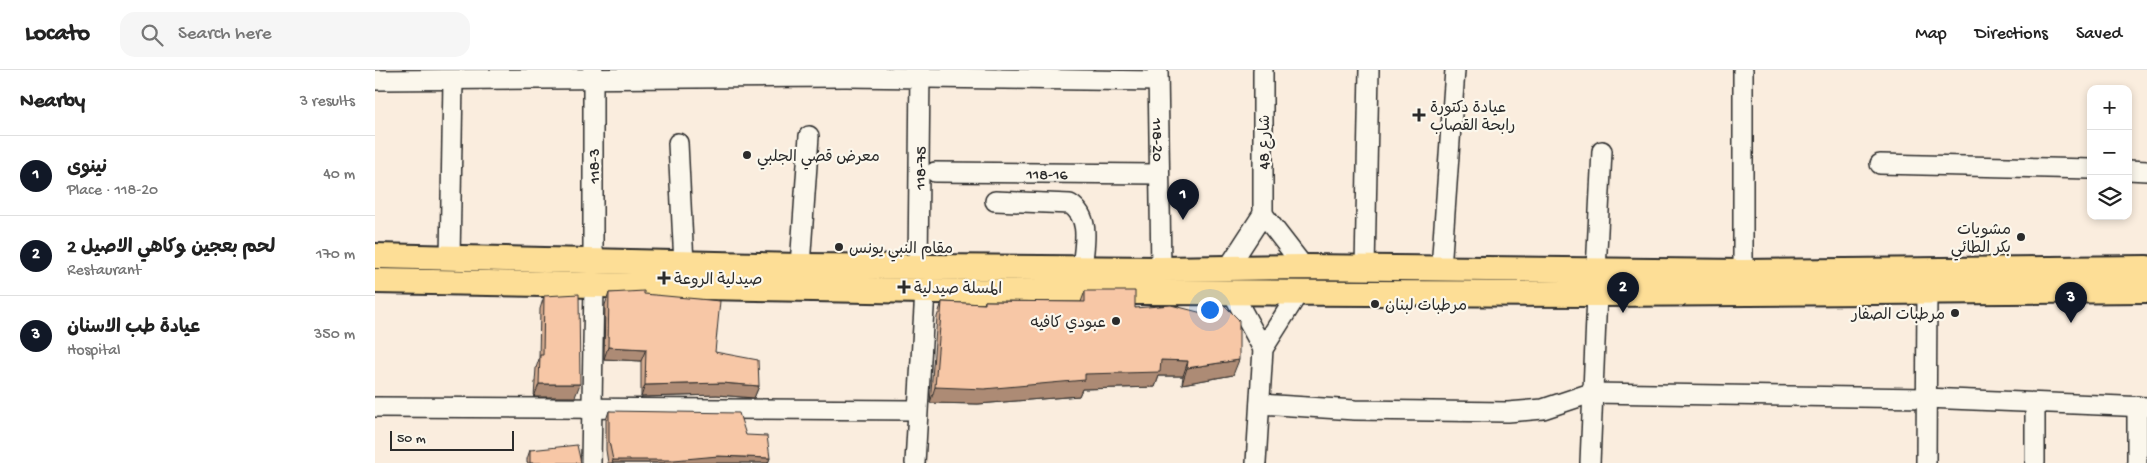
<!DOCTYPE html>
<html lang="en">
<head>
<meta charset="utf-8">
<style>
	:root { --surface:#fff; --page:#f6f6f6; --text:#222; --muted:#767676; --line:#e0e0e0; --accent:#111827 }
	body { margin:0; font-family:"Gochi Hand","Playpen Sans Arabic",sans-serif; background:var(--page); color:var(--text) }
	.controls { position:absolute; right:15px; top:15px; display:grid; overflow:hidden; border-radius:10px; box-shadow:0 2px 8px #0003 }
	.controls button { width:45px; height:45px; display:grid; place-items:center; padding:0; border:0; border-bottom:1px solid var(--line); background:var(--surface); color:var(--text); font:25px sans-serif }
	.scale { position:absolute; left:15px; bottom:12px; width:124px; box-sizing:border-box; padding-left:5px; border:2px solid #2b2b2b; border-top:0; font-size:14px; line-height:18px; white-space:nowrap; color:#2b2b2b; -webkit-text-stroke:4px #fbf7ec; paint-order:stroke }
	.you { position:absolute; left:834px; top:239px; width:18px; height:18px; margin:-12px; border:4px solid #fff; border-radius:50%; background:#1a73e8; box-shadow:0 0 0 8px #1a73e833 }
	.badge { display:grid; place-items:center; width:32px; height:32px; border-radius:50%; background:var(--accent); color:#fff; font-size:16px; font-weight:700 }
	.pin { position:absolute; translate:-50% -41px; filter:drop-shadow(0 1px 2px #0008) }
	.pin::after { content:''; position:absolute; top:26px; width:18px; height:15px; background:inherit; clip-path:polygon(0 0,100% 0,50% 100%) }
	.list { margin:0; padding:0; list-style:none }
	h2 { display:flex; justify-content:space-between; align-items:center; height:65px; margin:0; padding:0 20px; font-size:21px }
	h2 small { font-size:16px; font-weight:400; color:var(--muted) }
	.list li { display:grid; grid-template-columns:32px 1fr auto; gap:15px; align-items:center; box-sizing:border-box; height:80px; padding:0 20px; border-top:1px solid var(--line) }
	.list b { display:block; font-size:19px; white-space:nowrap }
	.list p { margin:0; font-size:16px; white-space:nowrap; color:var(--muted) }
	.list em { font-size:16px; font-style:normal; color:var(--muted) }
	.icon { flex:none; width:28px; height:28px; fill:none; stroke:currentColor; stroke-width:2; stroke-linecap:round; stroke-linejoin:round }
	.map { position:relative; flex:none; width:1772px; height:393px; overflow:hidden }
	header { display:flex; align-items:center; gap:30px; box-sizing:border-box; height:70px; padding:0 25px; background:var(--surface); border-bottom:1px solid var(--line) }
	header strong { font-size:24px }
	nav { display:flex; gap:28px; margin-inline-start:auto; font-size:18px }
	.search { width:350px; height:45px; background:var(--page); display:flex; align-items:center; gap:12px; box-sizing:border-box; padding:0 18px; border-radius:15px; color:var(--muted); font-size:19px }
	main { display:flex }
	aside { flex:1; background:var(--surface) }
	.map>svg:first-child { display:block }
</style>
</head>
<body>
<header>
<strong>Locato</strong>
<div class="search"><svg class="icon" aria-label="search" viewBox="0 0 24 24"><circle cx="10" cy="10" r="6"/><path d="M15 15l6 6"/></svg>Search here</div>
<nav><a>Map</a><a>Directions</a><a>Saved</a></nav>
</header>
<main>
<aside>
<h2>Nearby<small>3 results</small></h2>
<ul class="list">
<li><span class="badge">1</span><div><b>نينوى</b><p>Place · 118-20</p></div><em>40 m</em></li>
<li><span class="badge">2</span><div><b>لحم بعجين وكاهي الاصيل 2</b><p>Restaurant</p></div><em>170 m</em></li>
<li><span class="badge">3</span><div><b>عيادة طب الاسنان</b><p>Hospital</p></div><em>350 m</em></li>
</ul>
</aside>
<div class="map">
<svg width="1772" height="393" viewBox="0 0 1772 393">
	<rect width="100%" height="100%" fill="#faedde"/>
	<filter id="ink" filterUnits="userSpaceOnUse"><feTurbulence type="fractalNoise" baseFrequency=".02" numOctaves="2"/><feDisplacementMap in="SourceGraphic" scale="10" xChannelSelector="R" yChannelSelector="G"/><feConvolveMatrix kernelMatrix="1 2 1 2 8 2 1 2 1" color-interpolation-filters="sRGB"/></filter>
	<g filter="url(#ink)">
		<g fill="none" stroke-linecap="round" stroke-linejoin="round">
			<defs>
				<g id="minor">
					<polyline points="218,0 218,192"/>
					<path id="s1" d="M 783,0 L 786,199"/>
					<polyline points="888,0 888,144"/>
					<polyline points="0,10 471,7 783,11"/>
					<polyline points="303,73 309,194"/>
					<polyline points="1505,94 1716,99"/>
					<polyline points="1753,100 1772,101"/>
					<path id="s2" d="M 560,102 L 784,104"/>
					<path d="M 620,131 L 695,134 C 717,148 709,176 707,198"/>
					<polyline points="888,144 929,197"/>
					<polyline points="75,189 78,10"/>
					<polyline points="425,196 434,66"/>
					<path id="s3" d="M 543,197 L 545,0"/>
					<polyline points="853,198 888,144"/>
					<polyline points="990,198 994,0"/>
					<polyline points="1066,199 1080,0"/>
					<polyline points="1221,201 1227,81"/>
					<polyline points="1368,202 1368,0"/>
					<polyline points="857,222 888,279"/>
					<polyline points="1660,333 1660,393"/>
					<polyline points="885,334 980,340 1133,342 1168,339 1216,323 1551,328 1772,337"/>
					<polyline points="1762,336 1762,393"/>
					<polyline points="0,337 542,340"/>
					<polyline points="216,393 219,215"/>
					<polyline points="540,393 550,221"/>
					<polyline points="881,393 888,279 924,222"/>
					<polyline points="1215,393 1222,224"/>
					<polyline points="1551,393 1552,221"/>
				</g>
				<g id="major">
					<polyline points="0,186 425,196 786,199 929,197 1368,202 1772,198"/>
					<polyline points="0,211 550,221 1222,224 1772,220"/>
				</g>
			</defs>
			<!-- minor casing -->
			<use href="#minor" stroke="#2b2b2b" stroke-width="22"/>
			<!-- major casing -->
			<use href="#major" stroke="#2b2b2b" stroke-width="28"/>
			<!-- minor -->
			<use href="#minor" stroke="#fbf7ec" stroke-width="19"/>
			<!-- major -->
			<use href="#major" stroke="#fdde96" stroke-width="24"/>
		</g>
		<!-- wall -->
		<g fill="#d4ab8f" stroke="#2b2b2b">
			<polygon points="710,221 760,238 832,244 835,235 858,305 807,314 808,306 784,306 780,317 707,319 704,326 603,334 555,333 562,247 567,232 609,234 610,231 706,232"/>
			<polygon points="234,223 269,224 340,282 384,316 379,328 342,325 266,327 266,291 229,289 230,235"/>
			<polygon points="169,226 200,327 159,327 161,298 164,289 165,239"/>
			<polygon points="234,341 371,365 395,388 393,393 233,393 231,380 231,350"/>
			<polygon points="155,380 206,393 152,393 152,389"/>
		</g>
		<!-- shaded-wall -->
		<g fill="#ad8b74" stroke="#2b2b2b">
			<polygon points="233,277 271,279 266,291 229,289"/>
			<polygon points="786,290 813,291 808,306 784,306 780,317 707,319 704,326 603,334 555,333 560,317 710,304"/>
			<polygon points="864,290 858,305 807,314 812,298"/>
			<polygon points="347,313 384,316 379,328 342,325 266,327 270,315"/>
			<polygon points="164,314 205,314 200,327 159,327"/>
			<polygon points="343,386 395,388 393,393 237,393 238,390"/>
		</g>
		<!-- building -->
		<g fill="#f7c7a6" stroke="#2b2b2b">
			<polygon points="269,221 269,224 345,231 340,282 383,290 384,316 347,313 270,315 271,279 233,277 234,223"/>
			<polygon points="710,221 760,221 760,238 796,235 835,245 835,235 849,235 864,250 864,290 812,298 813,291 786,290 785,302 710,304 710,310 609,319 560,317 567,232 610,234 610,231 710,232"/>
			<polygon points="204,224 205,314 164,314 165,285 168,285 169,226"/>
			<polygon points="234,341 364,343 371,365 392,366 395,388 343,386 299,390 238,390 234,371"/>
			<polygon points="202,375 206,393 155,393 155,380"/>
		</g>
	</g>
	<!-- markers -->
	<g fill="#2b2b2b" stroke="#fbf7ec" stroke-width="2">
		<path d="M1041.5 37.5h5v5h5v5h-5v5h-5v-5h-5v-5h5z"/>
		<circle cx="372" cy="85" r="5"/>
		<circle cx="1646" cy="167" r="5"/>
		<circle cx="464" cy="177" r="5"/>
		<path d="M286.5 200.5h5v5h5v5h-5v5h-5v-5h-5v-5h5z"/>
		<path d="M526.5 209.5h5v5h5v5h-5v5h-5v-5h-5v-5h5z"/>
		<circle cx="1000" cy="234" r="5"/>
		<circle cx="1580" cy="243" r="5"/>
		<circle cx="741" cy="251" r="5"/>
	</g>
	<g text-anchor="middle" stroke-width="4.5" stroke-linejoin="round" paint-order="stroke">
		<!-- poi labels -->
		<g font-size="16" fill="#2b2b2b" stroke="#fbf7ec" text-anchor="start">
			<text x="1055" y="42">عيادة دكتورة<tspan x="1055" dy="18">رابحة القصاب</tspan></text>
			<text x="382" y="91">معرض قصي الجلبي</text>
			<text x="1636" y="164" text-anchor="end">مشويات<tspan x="1636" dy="18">بكر الطائي</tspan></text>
			<text x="474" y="183">مقام النبي يونس</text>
			<text x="299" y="214">صيدلية الروعة</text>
			<text x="539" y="223">المسلة صيدلية</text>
			<text x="1010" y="240">مرطبات لبنان</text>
			<text x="1570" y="249" text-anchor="end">مرطبات الصفار</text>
			<text x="731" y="257" text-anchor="end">عبودي كافيه</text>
		</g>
		<!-- street labels -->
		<g font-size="16" fill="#2b2b2b" stroke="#fbf7ec">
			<text dy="6" stroke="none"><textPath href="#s1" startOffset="70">118-20</textPath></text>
			<text transform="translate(888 72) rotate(-90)" y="6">شارع 48</text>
			<text transform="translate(218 96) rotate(-90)" y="6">118-3</text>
			<text dy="6" stroke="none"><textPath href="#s3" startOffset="99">118-75</textPath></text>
			<text dy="6" stroke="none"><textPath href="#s2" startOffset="112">118-16</textPath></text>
		</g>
	</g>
</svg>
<div class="controls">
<button>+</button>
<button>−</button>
<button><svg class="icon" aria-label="layers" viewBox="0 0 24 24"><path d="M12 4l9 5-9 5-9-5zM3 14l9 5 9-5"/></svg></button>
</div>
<div class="scale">50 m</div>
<div class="you"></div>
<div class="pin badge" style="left:808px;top:150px">1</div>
<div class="pin badge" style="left:1248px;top:243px">2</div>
<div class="pin badge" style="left:1696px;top:253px">3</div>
</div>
</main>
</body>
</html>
